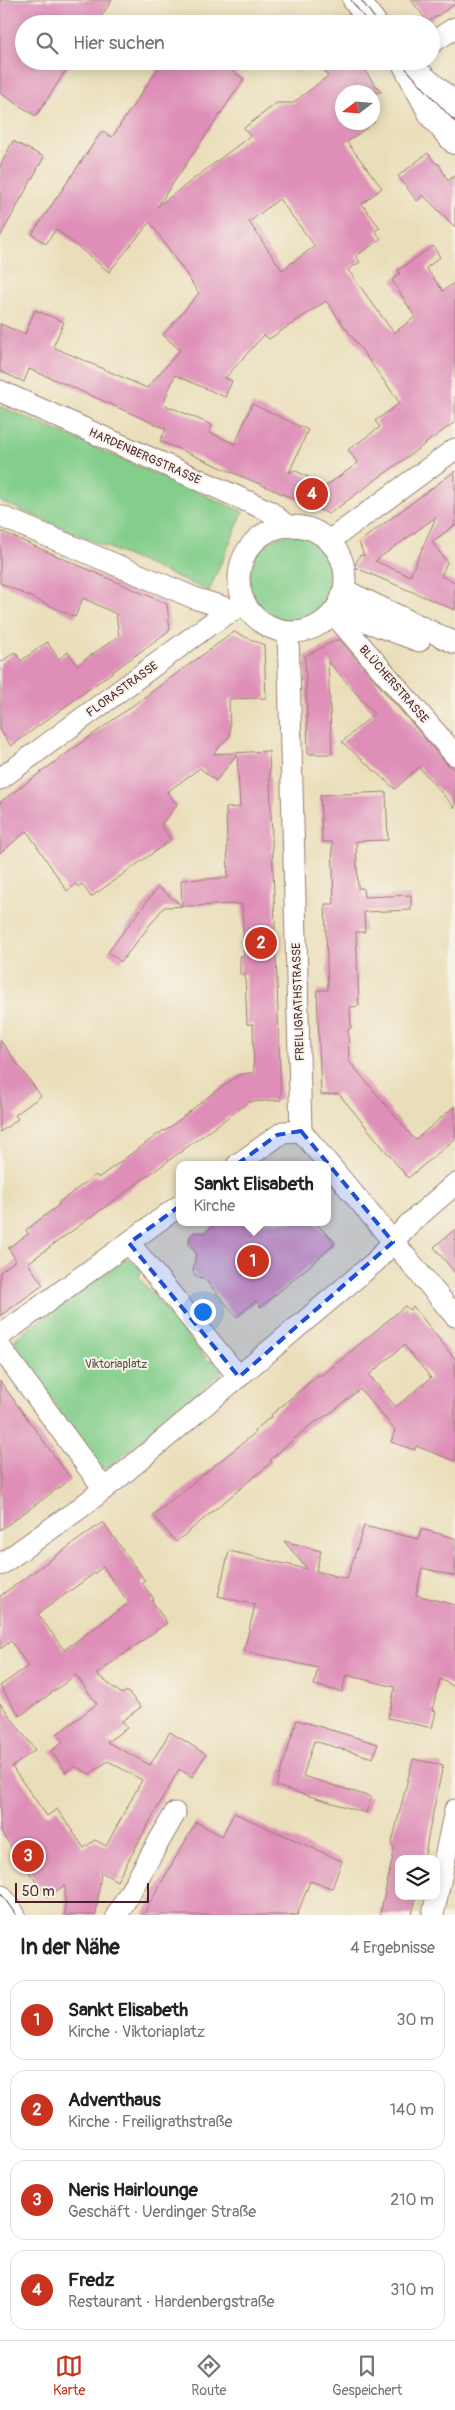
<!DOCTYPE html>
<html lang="de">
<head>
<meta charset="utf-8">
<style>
	:root { --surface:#fff; --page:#f6f6f6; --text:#222; --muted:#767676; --line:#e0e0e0; --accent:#c8321e }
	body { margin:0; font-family:Pangolin,sans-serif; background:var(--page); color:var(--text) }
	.controls { position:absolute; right:15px; bottom:15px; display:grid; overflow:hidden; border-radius:10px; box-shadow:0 2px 12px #0003 }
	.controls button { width:45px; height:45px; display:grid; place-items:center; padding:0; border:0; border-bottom:1px solid var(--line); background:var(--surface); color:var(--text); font:25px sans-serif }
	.compass { position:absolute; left:335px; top:85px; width:45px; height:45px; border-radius:50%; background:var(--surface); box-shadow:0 2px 12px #0003; rotate:254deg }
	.scale { position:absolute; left:15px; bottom:12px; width:134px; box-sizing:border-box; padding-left:5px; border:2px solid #4a1f2b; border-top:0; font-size:14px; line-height:18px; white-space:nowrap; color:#4a1f2b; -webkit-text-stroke:4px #f7f3e8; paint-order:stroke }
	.you { position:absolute; left:202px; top:1311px; width:18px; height:18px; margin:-12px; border:4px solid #fff; border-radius:50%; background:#1a73e8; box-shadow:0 0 0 8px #1a73e833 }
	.badge { display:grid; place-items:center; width:32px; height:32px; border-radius:50%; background:var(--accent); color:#fff; font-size:16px; font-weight:700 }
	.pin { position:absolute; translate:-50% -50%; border:2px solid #fff; box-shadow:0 1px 5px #0006 }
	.popup { position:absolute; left:176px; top:1161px; width:155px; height:65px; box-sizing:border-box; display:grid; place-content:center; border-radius:10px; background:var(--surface); filter:drop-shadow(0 1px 4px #0005); font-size:16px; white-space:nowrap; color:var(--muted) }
	.popup b { font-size:19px; color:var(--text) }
	.popup::after { content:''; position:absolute; left:50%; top:100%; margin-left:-10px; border:10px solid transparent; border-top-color:var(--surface) }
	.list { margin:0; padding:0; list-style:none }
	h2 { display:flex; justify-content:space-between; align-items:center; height:65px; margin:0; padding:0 20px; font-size:21px }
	h2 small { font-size:16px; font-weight:400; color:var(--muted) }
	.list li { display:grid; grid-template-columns:32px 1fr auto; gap:15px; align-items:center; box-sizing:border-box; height:80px; margin:0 10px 10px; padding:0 10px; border:1px solid var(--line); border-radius:15px }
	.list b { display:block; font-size:19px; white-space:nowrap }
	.list p { margin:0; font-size:16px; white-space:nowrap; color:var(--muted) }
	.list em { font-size:16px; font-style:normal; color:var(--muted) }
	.icon { flex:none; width:28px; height:28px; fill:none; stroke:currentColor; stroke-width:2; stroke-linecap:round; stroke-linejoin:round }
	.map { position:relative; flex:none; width:455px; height:1915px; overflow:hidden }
	.search { position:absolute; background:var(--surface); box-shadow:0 2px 12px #0003; left:15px; right:15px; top:15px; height:55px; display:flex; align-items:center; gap:12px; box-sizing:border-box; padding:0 18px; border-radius:28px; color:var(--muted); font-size:19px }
	.sheet { height:425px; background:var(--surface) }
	nav { display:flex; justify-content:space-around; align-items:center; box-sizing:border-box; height:70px; border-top:1px solid var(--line); background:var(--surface); font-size:14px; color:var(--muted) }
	nav a { display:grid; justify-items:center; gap:2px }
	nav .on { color:var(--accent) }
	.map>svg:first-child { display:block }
</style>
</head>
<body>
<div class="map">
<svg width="455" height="1915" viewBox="0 0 455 1915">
	<rect width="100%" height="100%" fill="#f7f3e8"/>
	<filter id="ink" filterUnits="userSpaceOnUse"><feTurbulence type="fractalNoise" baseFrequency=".02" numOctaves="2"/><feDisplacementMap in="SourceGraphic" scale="10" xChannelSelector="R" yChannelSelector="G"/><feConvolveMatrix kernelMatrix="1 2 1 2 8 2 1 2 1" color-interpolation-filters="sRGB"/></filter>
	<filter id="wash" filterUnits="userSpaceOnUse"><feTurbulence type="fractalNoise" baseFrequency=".0096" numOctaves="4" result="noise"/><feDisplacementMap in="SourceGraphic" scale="20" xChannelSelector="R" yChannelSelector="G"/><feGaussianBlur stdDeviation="1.12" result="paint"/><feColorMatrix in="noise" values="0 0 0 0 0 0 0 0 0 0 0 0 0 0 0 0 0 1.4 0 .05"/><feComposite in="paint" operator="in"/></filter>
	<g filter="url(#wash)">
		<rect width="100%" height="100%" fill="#eadeba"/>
		<!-- green -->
		<g fill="#83ce8b" stroke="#66765b">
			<polygon points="0,406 243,512 209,591 0,501"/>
			<circle cx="293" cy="578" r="43"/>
			<polygon points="125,1259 131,1259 141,1270 139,1278 209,1362 214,1358 221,1367 221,1373 107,1469 96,1465 93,1457 12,1345 17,1337"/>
		</g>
		<g id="blocks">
			<!-- building -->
			<g fill="#de8eb7" fill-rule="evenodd">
				<polygon points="0,0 112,0 96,24 24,24 24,61 72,61 36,116 0,93"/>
				<polygon points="411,0 455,0 455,4 428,22"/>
				<path d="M 163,61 L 218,61 L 244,79 L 157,207 L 250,136 L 244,128 L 277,103 L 293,103 L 328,76 L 317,61 L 357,61 L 381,92 L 342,92 L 342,122 L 375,122 L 347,142 L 382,188 L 362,204 L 380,228 L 375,231 L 381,239 L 356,256 L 360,262 L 348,270 L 394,333 L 415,317 L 392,280 L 400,273 L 398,270 L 433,246 L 440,257 L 426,268 L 443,291 L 455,282 L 455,422 L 329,514 L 160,441 L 166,429 L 65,384 L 29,369 L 24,382 L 0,371 L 0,324 L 25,334 L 35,310 L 64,322 L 53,347 L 147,388 L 180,350 L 163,335 L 199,293 L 150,222 L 109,272 L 56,229 L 46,244 L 32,234 L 102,131 L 112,137 ZM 279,199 L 315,246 L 282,270 L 249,222 ZM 326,301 L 400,403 L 375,421 L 380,427 L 348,450 L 358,463 L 326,486 L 294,470 L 289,473 L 308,430 L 252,404 L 235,444 L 209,432 L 212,425 L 163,404 L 175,375 L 225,397 L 232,381 L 225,378 L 264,335 L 269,339 Z"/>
				<polygon points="13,141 44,157 0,237 0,166"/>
				<polygon points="428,153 435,163 439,164 448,181 455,175 455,227 423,195 417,201 398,176"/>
				<path d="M 455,471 L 455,525 L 432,542 L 447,562 L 441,576 L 455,582 L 455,610 L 354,567 L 360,555 L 364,556 L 359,542 ZM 436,517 L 410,576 L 375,561 Z"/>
				<polygon points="0,531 167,604 170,630 11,746 0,730 0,663 15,652 21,661 47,642 59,659 68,652 77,665 119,636 116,614 83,598 75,617 0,583"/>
				<polygon points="234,632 264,645 266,698 229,699 230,735 213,754 269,751 281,1100 249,1102 28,1263 43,1285 0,1316 0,1272 16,1260 8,1248 28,1234 26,1230 59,1205 58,1203 96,1175 98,1178 164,1130 165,1131 213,1093 239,1075 254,1072 253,1024 247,1024 245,974 240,974 240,956 244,956 242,904 164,907 121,962 108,952 158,887 182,906 181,880 228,878 226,808 240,807 237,754 216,781 200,768 167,792 177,805 161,825 171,840 91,897 82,884 78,887 76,884 67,891 27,831 0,853 0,802"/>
				<polygon points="339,639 446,763 455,771 455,808 419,767 395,789 342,742 374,714 328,661 332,754 308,754 305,656"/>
				<polygon points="386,792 388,840 356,841 358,888 363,888 364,897 411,895 411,910 364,912 365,932 356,932 359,1006 350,1007 351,1028 348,1029 349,1061 415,1140 455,1106 455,1139 408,1178 339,1094 321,1095 317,990 328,990 325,904 334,904 332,842 322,842 320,795"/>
				<polygon points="0,1040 41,1096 15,1115 18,1119 0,1132"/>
				<polygon points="218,1222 314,1222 335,1242 333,1243 334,1245 261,1307 256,1301 237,1317 204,1278 197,1277 193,1272 196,1253 189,1244 190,1236 195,1232 205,1233"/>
				<polygon points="455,1229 455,1273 434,1247"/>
				<path d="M 405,1306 L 410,1310 L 413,1306 L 455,1359 L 455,1461 L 416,1446 L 415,1450 L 391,1442 L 395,1430 L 360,1389 L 332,1412 L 309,1426 L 288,1444 L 270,1460 L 272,1462 L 176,1542 L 153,1515 L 255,1433 L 254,1431 L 272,1416 L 271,1415 L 317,1376 L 324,1374 ZM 404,1345 L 431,1378 L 396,1407 L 369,1375 Z"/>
				<polygon points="0,1381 71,1479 0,1530"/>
				<path d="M 103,1522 L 145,1581 L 142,1583 L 154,1599 L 152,1601 L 167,1623 L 96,1674 L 122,1694 L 127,1691 L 141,1707 L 122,1721 L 127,1728 L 107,1742 L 150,1765 L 170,1732 L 206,1754 L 192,1777 L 179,1769 L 117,1881 L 101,1872 L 96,1915 L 65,1915 L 65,1885 L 47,1897 L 0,1831 L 0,1703 L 35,1750 L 12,1767 L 47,1816 L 57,1809 L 84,1848 L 95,1840 L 106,1846 L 142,1780 L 108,1761 L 90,1774 L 75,1766 L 66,1772 L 51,1751 L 63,1742 L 57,1734 L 97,1704 L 76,1675 L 20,1716 L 0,1686 L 28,1666 L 11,1641 L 0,1649 L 0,1596 ZM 103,1567 L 129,1603 L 64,1650 L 38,1614 Z"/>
				<polygon points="364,1526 418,1539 421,1529 455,1538 455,1576 422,1568 416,1595 455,1605 455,1687 440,1679 432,1710 436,1711 432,1728 388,1718 395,1687 346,1675 342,1692 314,1685 318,1668 244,1651 255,1605 218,1596 229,1551 307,1569 284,1541 321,1551 316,1571 347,1579"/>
				<polygon points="297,1720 378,1744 373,1758 314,1741 303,1776 371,1797 366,1813 276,1786"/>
				<polygon points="413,1759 443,1765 429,1832 424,1859 399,1859 399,1896 416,1896 412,1915 380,1915 395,1847 391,1846"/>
				<polygon points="234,1813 342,1861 332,1888 310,1881 297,1915 143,1915 196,1822 222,1836"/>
			</g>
		</g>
	</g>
	<g filter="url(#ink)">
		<use href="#blocks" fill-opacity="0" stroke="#9a7e72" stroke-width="1"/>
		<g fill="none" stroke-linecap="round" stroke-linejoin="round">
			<defs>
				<g id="minor">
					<polyline points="431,43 455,28"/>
					<polyline points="0,391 269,511 287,526"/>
					<polyline points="0,516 197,599 233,610"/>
					<circle cx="292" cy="579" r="53"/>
					<polyline points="329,541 455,449"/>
					<polyline points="344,590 455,643"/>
					<polyline points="335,610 419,641"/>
					<polyline points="333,613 455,755"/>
					<polyline points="288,632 301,1131 455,1316"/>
					<polyline points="0,779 209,625 233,610 246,605"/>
					<polyline points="237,1165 283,1132 301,1131"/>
					<polyline points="129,1243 239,1377"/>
					<polyline points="0,1336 179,1206"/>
					<polyline points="0,1347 104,1489"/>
					<polyline points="0,1565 80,1508 118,1478 375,1262 408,1225 455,1184"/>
					<polyline points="117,1915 175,1813"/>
					<polyline points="433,1915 455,1810"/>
				</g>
				<g id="major">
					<polyline points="356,0 374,24"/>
					<polyline points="404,61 433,116 455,141"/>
					<polyline points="418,74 455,106"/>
					<polyline points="0,1898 12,1915"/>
				</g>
			</defs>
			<!-- minor casing -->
			<use href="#minor" stroke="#9a7e72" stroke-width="23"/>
			<!-- major casing -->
			<use href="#major" stroke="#9a7e72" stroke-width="28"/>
			<!-- minor -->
			<use href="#minor" stroke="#fff" stroke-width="21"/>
			<!-- major -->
			<use href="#major" stroke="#fff" stroke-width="26"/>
			<!-- tram -->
			<g stroke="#4a1f2b" stroke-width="1">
				<polyline points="351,0 369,24"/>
				<polyline points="361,0 379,24"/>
				<polyline points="399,61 455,122"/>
				<polyline points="0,1892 16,1915"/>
			</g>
		</g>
	</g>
	<!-- marked area -->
	<path fill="#1d4ed8" fill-opacity="0.2" stroke="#1d4ed8" stroke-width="4" stroke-dasharray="10 6" stroke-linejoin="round" d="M 301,1131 L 393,1242 L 239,1377 L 129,1243 L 277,1135 Z"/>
	<g text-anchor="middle" stroke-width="4" stroke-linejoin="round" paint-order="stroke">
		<!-- street labels -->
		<g font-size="12" fill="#4a1f2b" stroke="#f7f3e8">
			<text transform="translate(145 456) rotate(24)" y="4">HARDENBERGSTRASSE</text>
			<text transform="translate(394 684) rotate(49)" y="4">BLÜCHERSTRASSE</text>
			<text transform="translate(122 689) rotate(-36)" y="4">FLORASTRASSE</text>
			<text transform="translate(298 1002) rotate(-92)" y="4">FREILIGRATHSTRASSE</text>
		</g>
		<!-- park labels -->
		<g font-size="12" fill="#5b5448" stroke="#f7f3e8">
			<text x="116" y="1368">Viktoriaplatz</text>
		</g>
	</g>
</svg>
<div class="controls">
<button><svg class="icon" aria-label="layers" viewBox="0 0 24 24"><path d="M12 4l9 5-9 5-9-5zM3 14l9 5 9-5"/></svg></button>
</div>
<svg class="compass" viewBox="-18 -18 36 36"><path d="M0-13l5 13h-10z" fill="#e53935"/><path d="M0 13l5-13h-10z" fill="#767676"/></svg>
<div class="scale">50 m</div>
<div class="you"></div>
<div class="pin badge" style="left:253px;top:1261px">1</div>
<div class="popup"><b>Sankt Elisabeth</b>Kirche</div>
<div class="pin badge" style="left:261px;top:943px">2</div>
<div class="pin badge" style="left:28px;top:1856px">3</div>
<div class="pin badge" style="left:312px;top:494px">4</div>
<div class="search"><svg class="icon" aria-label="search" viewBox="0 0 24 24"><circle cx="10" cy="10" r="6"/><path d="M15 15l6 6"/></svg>Hier suchen</div>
</div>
<section class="sheet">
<h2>In der Nähe<small>4 Ergebnisse</small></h2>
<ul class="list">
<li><span class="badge">1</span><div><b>Sankt Elisabeth</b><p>Kirche · Viktoriaplatz</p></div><em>30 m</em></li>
<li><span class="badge">2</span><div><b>Adventhaus</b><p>Kirche · Freiligrathstraße</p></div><em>140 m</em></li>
<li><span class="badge">3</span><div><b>Neris Hairlounge</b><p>Geschäft · Uerdinger Straße</p></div><em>210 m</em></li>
<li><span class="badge">4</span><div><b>Fredz</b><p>Restaurant · Hardenbergstraße</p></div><em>310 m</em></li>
</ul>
</section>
<nav>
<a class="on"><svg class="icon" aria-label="map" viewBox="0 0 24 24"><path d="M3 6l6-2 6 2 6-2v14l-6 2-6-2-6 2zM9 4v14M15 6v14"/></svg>Karte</a>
<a><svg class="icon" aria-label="directions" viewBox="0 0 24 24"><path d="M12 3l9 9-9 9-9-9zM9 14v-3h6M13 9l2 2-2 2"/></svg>Route</a>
<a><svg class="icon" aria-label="saved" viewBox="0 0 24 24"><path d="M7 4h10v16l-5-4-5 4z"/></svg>Gespeichert</a>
</nav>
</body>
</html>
